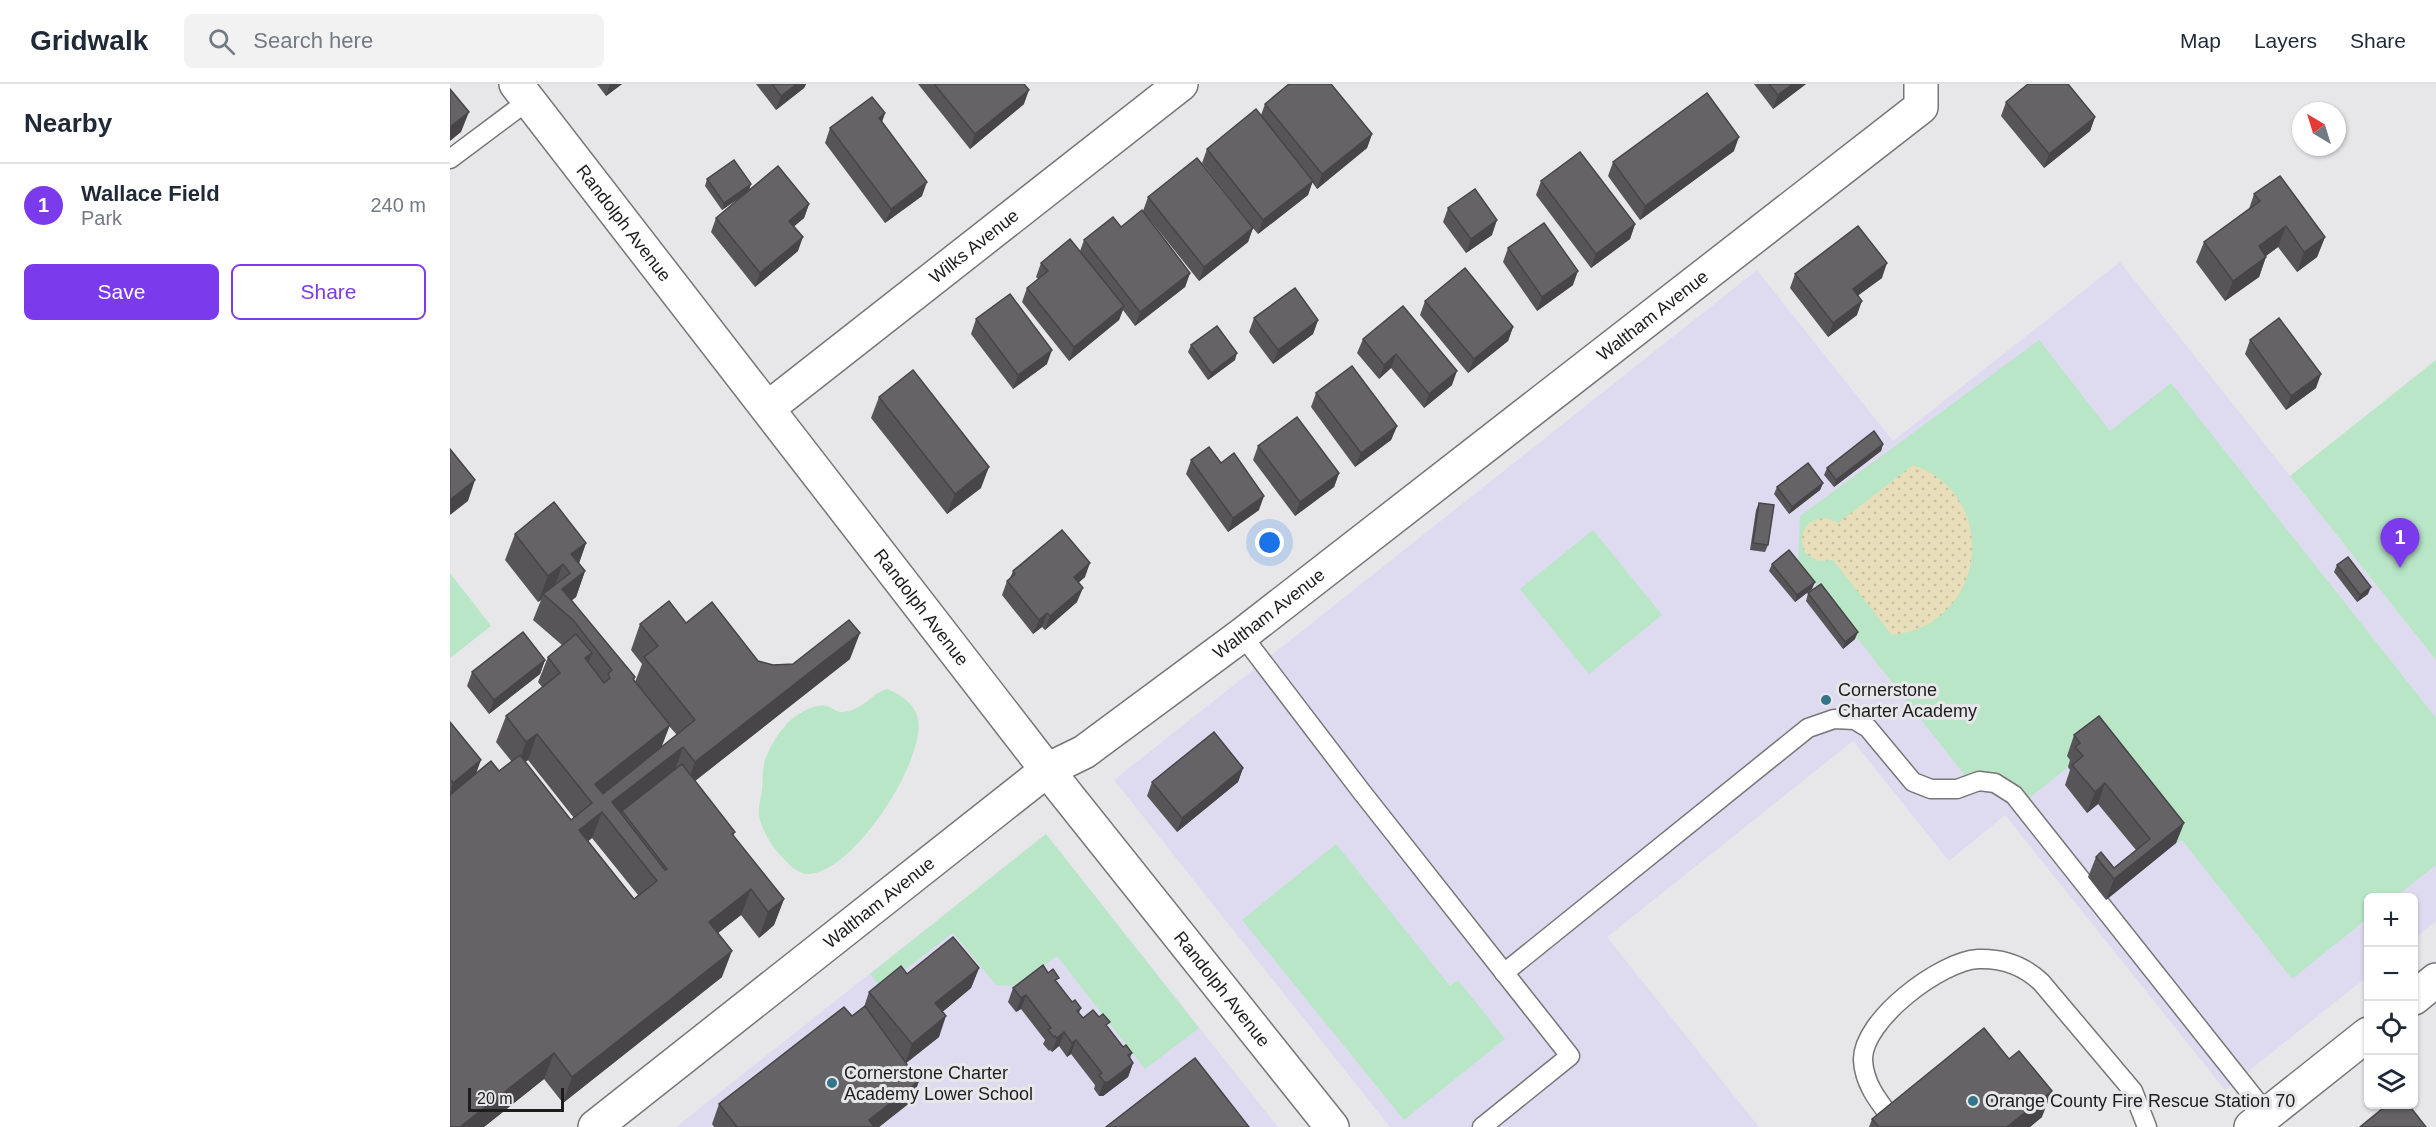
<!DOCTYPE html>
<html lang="en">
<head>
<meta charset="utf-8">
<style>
	:root { --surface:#fff; --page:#f2f2f3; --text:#1f2937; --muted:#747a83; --line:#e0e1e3; --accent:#7c3aed }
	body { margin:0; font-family:Helvetica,sans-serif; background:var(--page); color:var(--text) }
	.controls { position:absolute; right:18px; bottom:18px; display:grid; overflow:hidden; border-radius:9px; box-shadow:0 2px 4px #0004 }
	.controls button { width:54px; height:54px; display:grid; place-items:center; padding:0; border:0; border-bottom:2px solid var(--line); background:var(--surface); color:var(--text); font:30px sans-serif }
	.compass { position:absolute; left:1842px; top:18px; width:54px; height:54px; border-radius:50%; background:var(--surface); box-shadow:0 2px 4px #0004; rotate:322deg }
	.scale { position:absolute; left:18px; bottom:15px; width:96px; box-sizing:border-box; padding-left:6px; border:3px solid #1d1d1e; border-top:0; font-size:16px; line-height:21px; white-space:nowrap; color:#1d1d1e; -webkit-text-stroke:4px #e7e7ea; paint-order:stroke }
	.you { position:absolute; left:820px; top:459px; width:21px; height:21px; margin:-15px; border:4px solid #fff; border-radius:50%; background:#1a73e8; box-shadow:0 0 0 9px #1a73e833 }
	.badge { display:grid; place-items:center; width:39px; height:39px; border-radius:50%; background:var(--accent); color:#fff; font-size:20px; font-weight:700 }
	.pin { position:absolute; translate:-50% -50px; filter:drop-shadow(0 2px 3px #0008) }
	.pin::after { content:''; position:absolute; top:32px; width:21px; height:18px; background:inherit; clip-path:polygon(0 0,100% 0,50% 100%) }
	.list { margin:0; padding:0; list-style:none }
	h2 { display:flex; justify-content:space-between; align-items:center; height:78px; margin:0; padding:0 24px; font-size:26px }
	h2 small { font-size:20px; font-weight:400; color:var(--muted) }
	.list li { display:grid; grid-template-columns:39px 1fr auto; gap:18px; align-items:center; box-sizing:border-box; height:84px; padding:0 24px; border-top:2px solid var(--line) }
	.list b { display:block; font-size:22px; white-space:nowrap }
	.list p { margin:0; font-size:20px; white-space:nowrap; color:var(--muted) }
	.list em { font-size:20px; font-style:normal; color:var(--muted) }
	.actions { display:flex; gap:12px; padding:18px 24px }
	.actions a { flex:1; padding:14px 0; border:2px solid var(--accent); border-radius:9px; text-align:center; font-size:21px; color:var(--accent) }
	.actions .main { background:var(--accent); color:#fff }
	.icon { flex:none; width:33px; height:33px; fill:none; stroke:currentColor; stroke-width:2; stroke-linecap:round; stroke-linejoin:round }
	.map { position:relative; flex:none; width:1986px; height:1043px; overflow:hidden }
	header { display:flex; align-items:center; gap:36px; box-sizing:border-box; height:84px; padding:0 30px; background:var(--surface); border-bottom:2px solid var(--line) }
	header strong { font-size:28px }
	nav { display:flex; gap:33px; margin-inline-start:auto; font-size:21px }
	.search { width:420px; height:54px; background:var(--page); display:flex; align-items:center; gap:15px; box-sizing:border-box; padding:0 21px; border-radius:9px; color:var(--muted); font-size:22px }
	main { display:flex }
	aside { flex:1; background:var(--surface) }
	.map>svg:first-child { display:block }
</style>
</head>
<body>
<header>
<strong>Gridwalk</strong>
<div class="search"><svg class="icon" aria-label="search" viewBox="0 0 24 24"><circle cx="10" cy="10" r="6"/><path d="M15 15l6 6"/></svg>Search here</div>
<nav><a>Map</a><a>Layers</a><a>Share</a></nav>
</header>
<main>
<aside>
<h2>Nearby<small></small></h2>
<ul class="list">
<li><span class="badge">1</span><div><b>Wallace Field</b><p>Park</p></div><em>240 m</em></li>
</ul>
<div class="actions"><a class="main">Save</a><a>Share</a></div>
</aside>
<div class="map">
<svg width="1986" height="1043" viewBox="0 0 1986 1043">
	<defs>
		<pattern id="sand-dots" width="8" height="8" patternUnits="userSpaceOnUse" patternTransform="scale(1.5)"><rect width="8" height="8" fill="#e8deb9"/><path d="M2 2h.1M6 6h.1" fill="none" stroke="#c7be9f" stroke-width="1.8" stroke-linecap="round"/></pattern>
	</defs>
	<rect width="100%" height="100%" fill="#e7e7ea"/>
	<!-- education -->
	<g fill="#dedbf1">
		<polygon points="1670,178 1986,576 1986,837 1964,855 1964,814 1918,814 1918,892 1775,1006 1555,731 1499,777 1403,657 1157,853 1309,1043 940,1043 664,696 1307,186 1443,357"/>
		<polygon points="596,750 828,1043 226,1043"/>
	</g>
	<!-- green -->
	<g fill="#b8e6c6">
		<polygon points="1589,256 1660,347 1721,299 1986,634 1986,781 1945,813 1918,814 1918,834 1842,895 1732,756 1726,759 1623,679 1578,715 1516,693 1348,478 1350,432"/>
		<polygon points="1986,276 1986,576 1840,392"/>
		<polygon points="1143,446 1212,531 1139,590 1070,505"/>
		<polygon points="0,489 41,542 0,574"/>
		<path d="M 437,605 C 450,610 465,620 468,635 C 476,676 403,790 358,790 C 348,790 338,780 332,773 C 321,761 311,746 309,730 C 308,723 311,714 312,707 C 313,698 312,689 314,680 C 318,664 331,644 343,634 C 351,628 367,619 377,622 C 383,624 387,629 393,628 C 416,625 418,611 437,605 Z"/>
		<polygon points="596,750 749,944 695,985 607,872 566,902 546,901 503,849 431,904 420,890"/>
		<polygon points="886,760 1000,902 1008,896 1055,955 954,1036 792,836"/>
	</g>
	<!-- sand -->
	<path fill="url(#sand-dots)" d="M 1463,381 C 1552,411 1537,542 1442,551 L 1383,476 L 1368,477 L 1355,469 C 1344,445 1366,425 1388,439 Z"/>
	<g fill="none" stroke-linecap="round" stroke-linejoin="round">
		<defs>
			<g id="lane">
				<polyline points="0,75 79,16"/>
				<polyline points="792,551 911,707 1120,972 1032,1043"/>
				<polyline points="1054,889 1358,644 1384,635 1405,636 1418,644 1463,698 1481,705 1507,705 1529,697 1545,699 1564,711 1817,1030"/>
				<path d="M 1443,1036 C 1429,1018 1414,1000 1413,976 C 1412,936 1491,877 1528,875 C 1552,874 1574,882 1591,898 L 1683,1007 L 1697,1043"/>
			</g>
			<g id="street">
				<path id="s1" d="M 318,324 L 731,0"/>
				<path id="s2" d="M 145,1043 L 597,686 L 634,668 L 792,551 L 1471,23 L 1471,0"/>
			</g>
			<g id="secondary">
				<path id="s3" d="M 66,0 L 597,686 L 882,1043"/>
				<polyline points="1964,914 1986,896"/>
				<polyline points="1801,1043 1918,950"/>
			</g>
		</defs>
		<!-- lane casing -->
		<use href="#lane" stroke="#767678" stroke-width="21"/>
		<!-- street casing -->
		<use href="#street" stroke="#767678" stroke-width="36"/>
		<!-- secondary casing -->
		<use href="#secondary" stroke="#767678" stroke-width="36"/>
		<!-- lane -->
		<use href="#lane" stroke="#fff" stroke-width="18"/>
		<!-- street -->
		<use href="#street" stroke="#fff" stroke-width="33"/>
		<!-- secondary -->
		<use href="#secondary" stroke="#fff" stroke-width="33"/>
	</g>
	<!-- wall -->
	<g fill="#575557" fill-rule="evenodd">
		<polygon points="147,0 172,0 156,12"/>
		<polygon points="306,0 356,0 354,4 326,26"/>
		<polygon points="468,0 574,0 574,20 520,65"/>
		<polygon points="1304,0 1356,0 1323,25"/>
		<polygon points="1556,18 1645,33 1640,47 1594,84 1551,32"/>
		<polygon points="815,20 922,50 917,64 867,105 862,98 858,111 808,150 803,144 798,158 749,197 693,127 698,113 797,136 752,79 757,65 811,31"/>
		<polygon points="435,29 432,38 472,112 435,139 375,59 380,44"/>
		<polygon points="1284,67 1190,136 1158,92 1163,78"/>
		<polygon points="257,95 299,106 359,120 354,134 344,142 348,167 305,203 261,148 266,134 295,110 272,126 255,102"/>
		<polygon points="1091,97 1185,140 1180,155 1141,184 1086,111"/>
		<polygon points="1804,110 1875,153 1867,173 1847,188 1828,163 1816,172 1809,193 1775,217 1746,178 1754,158 1799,125"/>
		<polygon points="998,124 1042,151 1016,169 993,138"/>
		<polygon points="671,143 740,189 735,203 685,242 673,226 669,236 619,277 572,218 577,204 588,195 586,193 591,179 630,167 634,156"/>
		<polygon points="1058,164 1123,201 1087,227 1053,178"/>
		<polygon points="1345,190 1432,194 1408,211 1407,231 1378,253 1340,204"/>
		<polygon points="975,217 1063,243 1058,257 1018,289 970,231"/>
		<polygon points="953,222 1002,301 974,324 941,284 929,295 907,269 913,255"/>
		<polygon points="804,234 868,236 863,250 823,280 799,248"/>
		<polygon points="526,235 597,280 563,305 521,250"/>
		<polygon points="1800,256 1866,304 1836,326 1795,270"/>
		<polygon points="741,261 785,276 758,296 738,268"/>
		<polygon points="866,309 947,342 941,356 905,383 861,323"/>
		<polygon points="429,313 531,404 497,430 421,334"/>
		<polygon points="1433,360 1431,367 1384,403 1374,391 1377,384"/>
		<polygon points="808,362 889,389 884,403 845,432 803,376"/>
		<polygon points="741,376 809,426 778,448 736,390"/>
		<polygon points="1373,399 1370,406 1339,430 1324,410 1327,403"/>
		<polygon points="1309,419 1318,461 1315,468 1300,466 1306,426"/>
		<path d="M 65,450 L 136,459 L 129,479 L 135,487 L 126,513 L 121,517 L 185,593 L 184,596 L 185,598 L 192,580 L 181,566 L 190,540 L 236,539 L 308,577 L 323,581 L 343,580 L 400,575 L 245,697 L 285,748 L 283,752 L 334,815 L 324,841 L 309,854 L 291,831 L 268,849 L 272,893 L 113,1019 L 94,995 L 34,1043 L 0,1043 L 0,638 L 26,690 L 49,687 L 62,678 L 46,658 L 56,632 L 92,603 L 88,598 L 98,573 L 112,561 L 83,536 L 91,516 L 88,518 L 55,476 ZM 219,642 L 227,651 L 211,663 ZM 78,676 L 124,734 L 121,736 L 75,678 ZM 142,754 L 188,811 L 184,815 L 138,757 Z"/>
		<polygon points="1322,480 1362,505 1345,518 1319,487"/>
		<polygon points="1887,481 1918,510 1907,518 1884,488"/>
		<polygon points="563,487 635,493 628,499 627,518 595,546 592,543 583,550 552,511 557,497 560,494"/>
		<polygon points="1358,509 1405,555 1393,565 1356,517"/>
		<polygon points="95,576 90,590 39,630 17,602 22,588"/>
		<polygon points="1624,651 1734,739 1726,759 1656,816 1638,793 1646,773 1664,784 1686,766 1648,720 1637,729 1615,701 1620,686 1618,683 1620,676 1617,672"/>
		<polygon points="793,684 788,698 727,748 697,712 702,698"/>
		<polygon points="529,884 521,904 492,928 489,953 456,979 462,1017 429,1043 264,1043 262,1040 269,1020 402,932 414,923 419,908 457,890"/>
		<polygon points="607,898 622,918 631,924 629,929 633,934 658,943 673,963 682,969 680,974 683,979 678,993 653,1012 649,1012 644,1005 645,1001 621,970 617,973 609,962 602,968 600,966 599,967 593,960 595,956 571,925 566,928 558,918 563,904"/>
		<polygon points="1592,1033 1580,1043 1419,1043 1422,1035"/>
	</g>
	<!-- shaded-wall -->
	<g fill="#474547">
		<polygon points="160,0 172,0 156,12"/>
		<polygon points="347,0 356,0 354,4 326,26 331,12"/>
		<polygon points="1343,0 1356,0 1323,25 1328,11"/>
		<polygon points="579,6 574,20 520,65 525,50"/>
		<polygon points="19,28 11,48 0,57 0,43"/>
		<polygon points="435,29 430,43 429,34"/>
		<polygon points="1645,33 1640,47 1594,84 1599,70"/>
		<polygon points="922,50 917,64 867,105 872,90"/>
		<polygon points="1289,53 1284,67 1190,136 1195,122"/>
		<polygon points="863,97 858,111 808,150 813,136"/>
		<polygon points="477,98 472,112 435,139 441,125"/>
		<polygon points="301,100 299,107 272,126 274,119"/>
		<polygon points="359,120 354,134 334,151 339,137"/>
		<polygon points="1047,136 1042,151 1016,169 1021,155"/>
		<polygon points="1185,140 1180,155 1141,184 1146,170"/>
		<polygon points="1836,142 1828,163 1801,183 1809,162"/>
		<polygon points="803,144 798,158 749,197 754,183"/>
		<polygon points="353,153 348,167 305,203 310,189"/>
		<polygon points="1875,153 1867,173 1847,188 1854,168"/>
		<polygon points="1816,173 1809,193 1775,217 1783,197"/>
		<polygon points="1437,179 1432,194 1398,219 1403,205"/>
		<polygon points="1128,187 1123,201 1087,227 1092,213"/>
		<polygon points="740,189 735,203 685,242 690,228"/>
		<polygon points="1412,217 1407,231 1378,253 1383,239"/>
		<polygon points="674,222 669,236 619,277 624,263"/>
		<polygon points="868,236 863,250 823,280 828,266"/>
		<polygon points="1063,243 1058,257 1018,289 1024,275"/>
		<polygon points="602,266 597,280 563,305 568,291"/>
		<polygon points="787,269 785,276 758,296 761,289"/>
		<polygon points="946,270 941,284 929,295 934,281"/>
		<polygon points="1007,287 1002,301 974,324 979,310"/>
		<polygon points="1871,290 1866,304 1836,326 1841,312"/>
		<polygon points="947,342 941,356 905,383 911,369"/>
		<polygon points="1433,360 1431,367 1384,403 1386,396"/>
		<polygon points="539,383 531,404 497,430 505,410"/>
		<polygon points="889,389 884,403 845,432 850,418"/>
		<polygon points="25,396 18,417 0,431 0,416"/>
		<polygon points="1373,399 1370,406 1339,430 1342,423"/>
		<polygon points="814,412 809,426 778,448 783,434"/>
		<polygon points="136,459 127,485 121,470"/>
		<polygon points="640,479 635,493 619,507 624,493"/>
		<polygon points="113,480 103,506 93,510 91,516 88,518 98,492"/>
		<polygon points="135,487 126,513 110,525 112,505"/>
		<polygon points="1365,498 1362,505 1345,518 1347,511"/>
		<polygon points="1921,503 1918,510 1907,518 1910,511"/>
		<polygon points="633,504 627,518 595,546 600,532"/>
		<polygon points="597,529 592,543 583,550 589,536"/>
		<polygon points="1408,548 1405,555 1393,565 1395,558"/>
		<polygon points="410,549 400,575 236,704 245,678"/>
		<polygon points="142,569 132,595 135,574"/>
		<polygon points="95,576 90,590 39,630 44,616"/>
		<polygon points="220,641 210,667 142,721 145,700"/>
		<polygon points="87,650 78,676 67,684 76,658"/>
		<polygon points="233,663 224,689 172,727 170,731 162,718"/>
		<polygon points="31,676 26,690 0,711 0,708 3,699"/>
		<polygon points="793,684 788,698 727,748 732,734"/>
		<polygon points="1655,699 1648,720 1637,729 1645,708"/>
		<polygon points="152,728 142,754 120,772 129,746"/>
		<polygon points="1734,739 1726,759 1656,816 1664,795"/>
		<polygon points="301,805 291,831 249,864 259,838"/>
		<polygon points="334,815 324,841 309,854 318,828"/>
		<polygon points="282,867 272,893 113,1019 122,993"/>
		<polygon points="529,884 521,904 478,940 485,919"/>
		<polygon points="576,911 571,925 566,928 571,914"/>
		<polygon points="496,932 489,953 455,980 462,960"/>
		<polygon points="614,948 609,962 602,968 607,954"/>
		<polygon points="626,956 621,970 617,973 622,959"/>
		<polygon points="104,969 94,995 34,1043 10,1043"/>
		<polygon points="683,979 678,993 653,1012 649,1012 654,998"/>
		<polygon points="469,997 462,1017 429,1043 416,1043 419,1036"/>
		<polygon points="1602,1007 1592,1033 1580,1043 1557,1043"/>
	</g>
	<!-- building -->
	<g fill="#656365" stroke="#474547" stroke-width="1.5" fill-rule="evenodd">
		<polygon points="322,0 347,0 331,12"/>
		<polygon points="484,0 574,0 579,6 525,50"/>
		<polygon points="839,0 881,0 922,50 872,90 815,20"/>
		<polygon points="1319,0 1343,0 1328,11"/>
		<polygon points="1578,0 1618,0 1645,33 1599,70 1556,18"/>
		<polygon points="0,5 19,28 0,43"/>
		<polygon points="1257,9 1289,53 1195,122 1163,78"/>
		<polygon points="422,13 435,29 429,34 477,98 441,125 380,44"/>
		<polygon points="806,25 863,97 813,136 757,65"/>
		<polygon points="1130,68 1185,140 1146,170 1091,97"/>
		<polygon points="747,74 803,144 754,183 698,113"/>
		<polygon points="284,76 301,100 274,119 257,95"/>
		<polygon points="328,82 359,120 339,137 353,153 310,189 266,134"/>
		<polygon points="1830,92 1875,153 1854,168 1836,142 1809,162 1816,173 1783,197 1754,158 1810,117 1804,110"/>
		<polygon points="1025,105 1047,136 1021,155 998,124"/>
		<polygon points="692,126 740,189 690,228 634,156 663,133 671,143"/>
		<polygon points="1094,139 1128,187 1092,213 1058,164"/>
		<polygon points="1408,142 1437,179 1403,205 1412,217 1383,239 1345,190"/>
		<polygon points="620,155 674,222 624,263 577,204 598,187 591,179"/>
		<polygon points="1015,184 1063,243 1024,275 975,217"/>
		<polygon points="845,204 868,236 828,266 804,234"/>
		<polygon points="560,210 602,266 568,291 526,235"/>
		<polygon points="953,222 1007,287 979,310 946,270 934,281 913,255"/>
		<polygon points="1829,234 1871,290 1841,312 1800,256"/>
		<polygon points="767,242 787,269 761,289 741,261"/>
		<polygon points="902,282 947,342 911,369 866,309"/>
		<polygon points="463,286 539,383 505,410 429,313"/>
		<polygon points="847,333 889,389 850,418 808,362"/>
		<polygon points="1424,347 1433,360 1386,396 1377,384"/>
		<polygon points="759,363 771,379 784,369 814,412 783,434 741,376"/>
		<polygon points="0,365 25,396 0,416"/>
		<polygon points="1358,379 1373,399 1342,423 1327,403"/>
		<path d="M 104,418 L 136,459 L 121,470 L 135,487 L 112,505 L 185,593 L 183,595 L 220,641 L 145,700 L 153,710 L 245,636 L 194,573 L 208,562 L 190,540 L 219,517 L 236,539 L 262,518 L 308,577 L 323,581 L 343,580 L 399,536 L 410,549 L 245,678 L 233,663 L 162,718 L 215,786 L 217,785 L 172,727 L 232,680 L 285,748 L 282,750 L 334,815 L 318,828 L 301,805 L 259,838 L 282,867 L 122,993 L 104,969 L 10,1043 L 0,1043 L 0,711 L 41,677 L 49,687 L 70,671 L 121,736 L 142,719 L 87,650 L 76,658 L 56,632 L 110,589 L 98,573 L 126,550 L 142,569 L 135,574 L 154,599 L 160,594 L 158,590 L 162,586 L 123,536 L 93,510 L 120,489 L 113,480 L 98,492 L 65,450 ZM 152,728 L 207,797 L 184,815 L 129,746 Z"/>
		<polygon points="1309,419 1324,421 1318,461 1303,459"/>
		<polygon points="612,446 640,479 624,493 633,504 600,532 597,529 589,536 557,497 565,490 563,487"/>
		<polygon points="1339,466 1365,498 1347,511 1322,480"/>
		<polygon points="1898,473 1921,503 1910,511 1887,481"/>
		<polygon points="1371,500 1408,548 1395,558 1358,509"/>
		<polygon points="73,548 95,576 44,616 22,588"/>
		<polygon points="1649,632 1734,739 1664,795 1646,773 1651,768 1664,784 1700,755 1655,699 1645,708 1622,681 1633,672 1625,663 1630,659 1624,651"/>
		<polygon points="0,638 31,676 3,699 0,695"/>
		<polygon points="764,648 793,684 732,734 702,698"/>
		<polygon points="503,853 529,884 485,919 496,932 462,960 419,908 451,882 457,890"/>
		<polygon points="593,881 598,889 603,885 609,894 605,896 622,918 625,916 631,924 627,927 633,934 643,926 649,933 653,930 660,938 656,941 673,963 676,961 682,969 678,971 683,979 658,998 654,998 649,991 652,989 626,956 622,959 614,948 607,954 605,952 604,953 598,946 601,944 576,911 571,914 563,904"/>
		<polygon points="415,922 469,997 419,1036 424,1043 287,1043 269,1020 394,923 402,932"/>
		<polygon points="1534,944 1559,975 1569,967 1602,1007 1557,1043 1429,1043 1422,1035"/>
		<polygon points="745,974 799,1043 656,1043"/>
		<polygon points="1938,1020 1958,1020 1976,1043 1910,1043"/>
	</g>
	<!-- markers -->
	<g fill="#357589" stroke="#e7e7ea" stroke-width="2">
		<circle cx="1376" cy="616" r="6"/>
		<circle cx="382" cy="999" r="6"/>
		<circle cx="1523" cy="1017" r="6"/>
	</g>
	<g text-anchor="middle" stroke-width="6" stroke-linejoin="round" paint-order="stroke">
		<!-- street labels -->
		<g font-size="18" fill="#1d1d1e" stroke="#e7e7ea">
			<text dy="6" stroke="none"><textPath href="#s3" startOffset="176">Randolph Avenue</textPath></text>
			<text dy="6" stroke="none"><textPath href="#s1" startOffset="262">Wilks Avenue</textPath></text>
			<text dy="6" stroke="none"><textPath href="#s2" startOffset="1334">Waltham Avenue</textPath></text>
			<text dy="6" stroke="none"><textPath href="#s3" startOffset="662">Randolph Avenue</textPath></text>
			<text dy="6" stroke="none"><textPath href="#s2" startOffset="848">Waltham Avenue</textPath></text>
			<text dy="6" stroke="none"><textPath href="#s2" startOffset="362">Waltham Avenue</textPath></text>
			<text dy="6" stroke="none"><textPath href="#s3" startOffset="1148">Randolph Avenue</textPath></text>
		</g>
		<!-- poi labels -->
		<g font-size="18" fill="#1d1d1e" stroke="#e7e7ea" text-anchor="start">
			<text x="1388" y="612">Cornerstone<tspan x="1388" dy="21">Charter Academy</tspan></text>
			<text x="394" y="995">Cornerstone Charter<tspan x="394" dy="21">Academy Lower School</tspan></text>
			<text x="1535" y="1023">Orange County Fire Rescue Station 70</text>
		</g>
	</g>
</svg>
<div class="controls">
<button>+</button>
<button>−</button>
<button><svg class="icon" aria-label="locate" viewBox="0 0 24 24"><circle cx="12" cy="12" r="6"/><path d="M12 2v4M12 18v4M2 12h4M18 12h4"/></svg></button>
<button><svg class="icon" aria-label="layers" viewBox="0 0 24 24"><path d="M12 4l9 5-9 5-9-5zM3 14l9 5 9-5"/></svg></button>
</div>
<svg class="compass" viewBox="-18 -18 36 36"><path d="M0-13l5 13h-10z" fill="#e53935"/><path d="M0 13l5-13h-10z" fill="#747a83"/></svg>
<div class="scale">20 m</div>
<div class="you"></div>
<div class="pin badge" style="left:1950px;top:484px">1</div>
</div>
</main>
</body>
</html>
